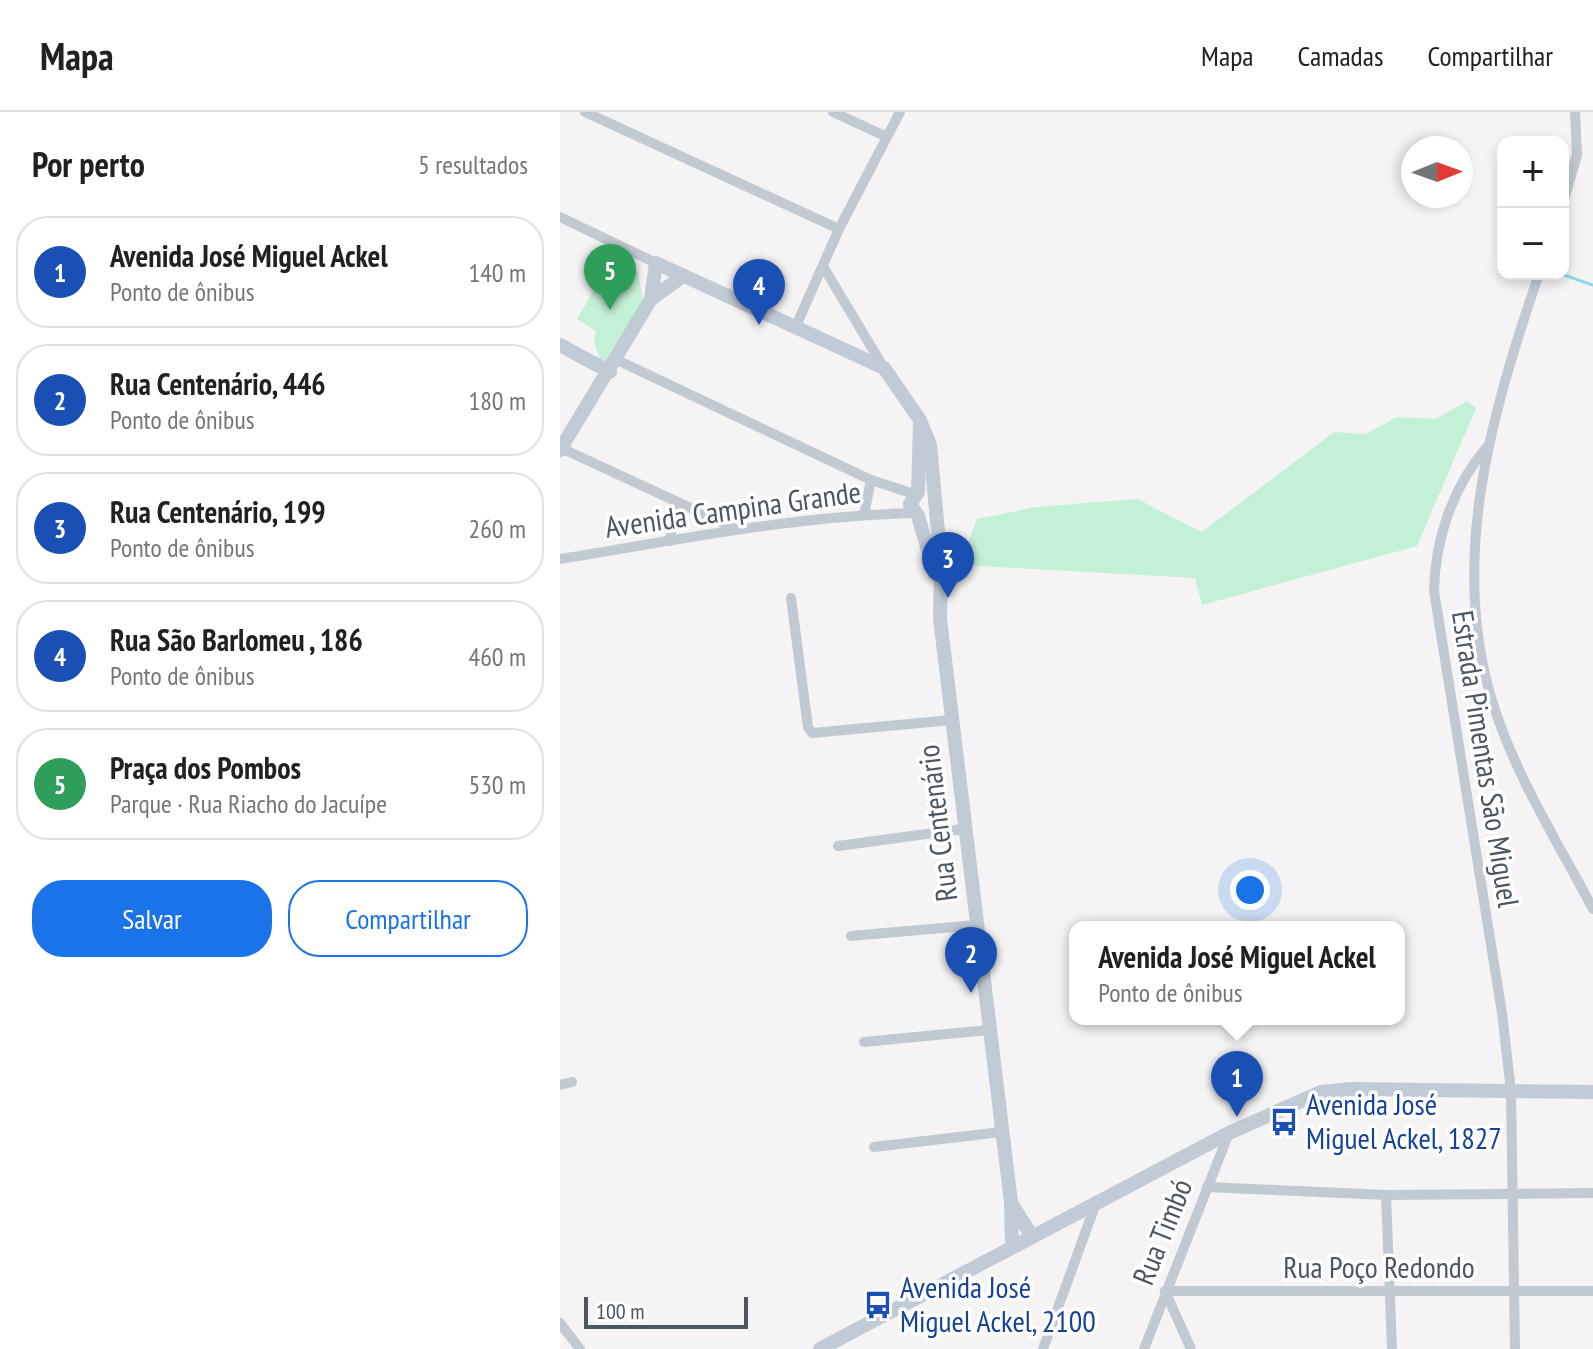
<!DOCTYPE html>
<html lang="pt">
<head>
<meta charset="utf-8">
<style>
	:root { --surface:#fff; --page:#f6f6f6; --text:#202124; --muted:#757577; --line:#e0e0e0; --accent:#1a73e8 }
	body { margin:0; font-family:"PT Sans Narrow",sans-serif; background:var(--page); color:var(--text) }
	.controls { position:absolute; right:24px; top:24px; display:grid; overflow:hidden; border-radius:16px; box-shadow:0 4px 12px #0003 }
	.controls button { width:72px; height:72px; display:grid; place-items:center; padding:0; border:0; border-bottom:2px solid var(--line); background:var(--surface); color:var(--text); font:40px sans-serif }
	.compass { position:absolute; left:841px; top:24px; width:72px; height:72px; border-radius:50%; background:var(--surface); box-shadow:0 4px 12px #0003; rotate:89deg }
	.scale { position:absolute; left:24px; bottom:20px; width:164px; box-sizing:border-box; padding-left:8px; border:4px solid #4a5661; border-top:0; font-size:22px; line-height:28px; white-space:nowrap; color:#4a5661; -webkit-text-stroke:6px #fff; paint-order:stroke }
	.you { position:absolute; left:690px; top:778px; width:28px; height:28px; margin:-20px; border:6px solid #fff; border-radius:50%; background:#1a73e8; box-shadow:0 0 0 12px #1a73e833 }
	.badge { display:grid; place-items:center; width:52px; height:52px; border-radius:50%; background:var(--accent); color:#fff; font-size:26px; font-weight:700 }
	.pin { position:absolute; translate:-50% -66px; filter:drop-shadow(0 2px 4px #0008) }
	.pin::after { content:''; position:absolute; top:42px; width:28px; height:24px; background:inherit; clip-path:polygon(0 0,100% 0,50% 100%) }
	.popup { position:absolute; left:509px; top:809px; width:336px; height:104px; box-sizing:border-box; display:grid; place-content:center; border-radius:16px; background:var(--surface); filter:drop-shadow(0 2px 6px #0005); font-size:26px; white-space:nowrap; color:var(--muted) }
	.popup b { font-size:30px; color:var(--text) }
	.popup::after { content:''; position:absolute; left:50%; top:100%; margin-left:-16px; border:16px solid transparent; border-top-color:var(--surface) }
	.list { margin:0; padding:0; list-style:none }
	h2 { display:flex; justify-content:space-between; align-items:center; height:104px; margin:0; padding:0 32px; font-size:34px }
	h2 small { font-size:26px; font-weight:400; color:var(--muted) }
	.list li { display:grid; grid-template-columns:52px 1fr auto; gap:24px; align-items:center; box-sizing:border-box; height:112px; margin:0 16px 16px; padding:0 16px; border:2px solid var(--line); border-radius:32px }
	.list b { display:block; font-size:30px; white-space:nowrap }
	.list p { margin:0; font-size:26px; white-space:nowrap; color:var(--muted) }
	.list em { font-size:26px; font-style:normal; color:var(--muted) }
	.actions { display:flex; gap:16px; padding:24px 32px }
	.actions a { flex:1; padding:18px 0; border:2px solid var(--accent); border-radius:32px; text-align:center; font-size:28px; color:var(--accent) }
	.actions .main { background:var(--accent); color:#fff }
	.map { position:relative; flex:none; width:1033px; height:1237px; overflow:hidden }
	header { display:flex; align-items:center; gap:48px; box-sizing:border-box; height:112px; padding:0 40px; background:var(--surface); border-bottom:2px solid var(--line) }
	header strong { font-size:38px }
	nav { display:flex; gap:44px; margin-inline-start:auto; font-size:28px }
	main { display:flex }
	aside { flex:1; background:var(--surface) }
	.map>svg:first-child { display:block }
</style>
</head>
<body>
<header>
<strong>Mapa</strong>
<nav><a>Mapa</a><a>Camadas</a><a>Compartilhar</a></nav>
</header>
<main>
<aside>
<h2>Por perto<small>5 resultados</small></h2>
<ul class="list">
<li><span class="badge" style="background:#1a4fb4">1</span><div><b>Avenida José Miguel Ackel</b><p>Ponto de ônibus</p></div><em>140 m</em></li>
<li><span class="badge" style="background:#1a4fb4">2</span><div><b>Rua Centenário, 446</b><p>Ponto de ônibus</p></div><em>180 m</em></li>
<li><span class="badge" style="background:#1a4fb4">3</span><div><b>Rua Centenário, 199</b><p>Ponto de ônibus</p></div><em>260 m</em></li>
<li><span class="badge" style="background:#1a4fb4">4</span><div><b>Rua São Barlomeu , 186</b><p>Ponto de ônibus</p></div><em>460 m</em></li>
<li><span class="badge" style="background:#2e9e5b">5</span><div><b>Praça dos Pombos</b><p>Parque · Rua Riacho do Jacuípe</p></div><em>530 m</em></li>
</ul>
<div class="actions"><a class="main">Salvar</a><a>Compartilhar</a></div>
</aside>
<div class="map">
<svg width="1033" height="1237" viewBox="0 0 1033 1237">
	<rect width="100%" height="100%" fill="#f5f3f3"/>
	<!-- green -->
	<g fill="#c3f1d5">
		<polygon points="54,144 78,160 83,189 45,249 40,247 34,231 36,219 17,207"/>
		<polygon points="907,289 916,296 857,434 642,493 635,466 400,453 417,407 476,395 577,387 642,420 774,320 806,322 837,305 876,307"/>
	</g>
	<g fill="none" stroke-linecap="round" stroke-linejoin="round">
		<!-- stream -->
		<polyline stroke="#90daee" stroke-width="3" points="1001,162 1033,173"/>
		<!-- street -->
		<g stroke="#c1cad2" stroke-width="10">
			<polyline points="25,0 279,117"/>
			<polyline points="273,0 327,25"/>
			<polyline points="1003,91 1017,43 1015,0"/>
			<polyline points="0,105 96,151"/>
			<polyline points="264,156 324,256"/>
			<path d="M 979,162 C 932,300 887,450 934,595 C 957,666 998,731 1033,797"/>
			<polyline points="235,216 279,117 340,0"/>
			<polyline points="57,248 311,368 354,382"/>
			<path d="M 927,335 C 893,374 875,427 874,479 L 942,901 L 951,979 L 955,1237"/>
			<polyline points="1,336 176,417"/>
			<polyline points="304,403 311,368"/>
			<polyline points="110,429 115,389"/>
			<path d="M 0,447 C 117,428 235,404 354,401"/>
			<polyline points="231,486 248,615 252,621 392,608"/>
			<polyline points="278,734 403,717"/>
			<polyline points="291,824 416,813"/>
			<polyline points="304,930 428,918"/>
			<polyline points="0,973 12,970"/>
			<polyline points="314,1035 441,1020"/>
			<polyline points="647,1075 826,1083 1033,1081"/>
			<polyline points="826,1083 832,1237"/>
			<polyline points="605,1179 1033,1179"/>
			<polyline points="605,1179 631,1237"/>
			<polyline points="0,1211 20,1237"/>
			<polyline points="483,1237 536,1091"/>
			<polyline points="584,1237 669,1021"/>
		</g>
		<!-- secondary -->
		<g stroke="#c1cbd6" stroke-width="14">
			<polyline points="91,187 96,151 324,256 360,308 370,333 381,452 380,507 451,1090 452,1134"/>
			<polyline points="0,233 50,260"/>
			<polyline points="360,312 358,380 350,392 358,404 375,462"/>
			<polyline points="0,338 91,187 123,164"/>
			<polyline points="451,1091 472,1124"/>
			<polyline points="260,1237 669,1021 761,980 791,977 1033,980"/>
		</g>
	</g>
	<!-- icons -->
	<defs>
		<symbol id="bus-bare" viewBox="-9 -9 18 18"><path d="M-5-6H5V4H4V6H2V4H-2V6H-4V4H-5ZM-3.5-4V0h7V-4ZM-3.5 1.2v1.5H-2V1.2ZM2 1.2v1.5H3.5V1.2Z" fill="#1a4fb4" stroke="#fff" stroke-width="2.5" paint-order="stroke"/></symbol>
	</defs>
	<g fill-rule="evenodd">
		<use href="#bus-bare" x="704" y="990" width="40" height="40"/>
		<use href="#bus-bare" x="298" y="1173" width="40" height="40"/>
	</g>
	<g text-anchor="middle" stroke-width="7" stroke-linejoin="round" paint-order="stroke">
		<!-- street labels -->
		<g font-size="30" fill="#4a5661" stroke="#fff">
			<text transform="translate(173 398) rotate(-8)" y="10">Avenida Campina Grande</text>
			<text transform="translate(925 647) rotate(81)" y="10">Estrada Pimentas São Miguel</text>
			<text transform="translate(378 711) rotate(-97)" y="10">Rua Centenário</text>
			<text transform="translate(603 1120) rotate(-68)" y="10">Rua Timbó</text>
			<text x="819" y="1166">Rua Poço Redondo</text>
		</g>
		<!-- transit labels -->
		<g font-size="30" fill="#164399" stroke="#fff" text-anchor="start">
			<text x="746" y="1003">Avenida José<tspan x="746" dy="34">Miguel Ackel, 1827</tspan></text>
			<text x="340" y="1186">Avenida José<tspan x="340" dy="34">Miguel Ackel, 2100</tspan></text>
		</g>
	</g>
</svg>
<div class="controls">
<button>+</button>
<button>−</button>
</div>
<svg class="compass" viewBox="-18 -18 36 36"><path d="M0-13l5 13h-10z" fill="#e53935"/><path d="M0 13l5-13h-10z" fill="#757577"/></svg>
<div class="scale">100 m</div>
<div class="you"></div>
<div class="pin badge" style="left:677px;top:1005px;background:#1a4fb4">1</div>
<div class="popup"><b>Avenida José Miguel Ackel</b>Ponto de ônibus</div>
<div class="pin badge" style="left:411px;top:881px;background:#1a4fb4">2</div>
<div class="pin badge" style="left:388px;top:486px;background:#1a4fb4">3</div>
<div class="pin badge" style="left:199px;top:213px;background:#1a4fb4">4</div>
<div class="pin badge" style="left:50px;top:198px;background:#2e9e5b">5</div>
</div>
</main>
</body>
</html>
